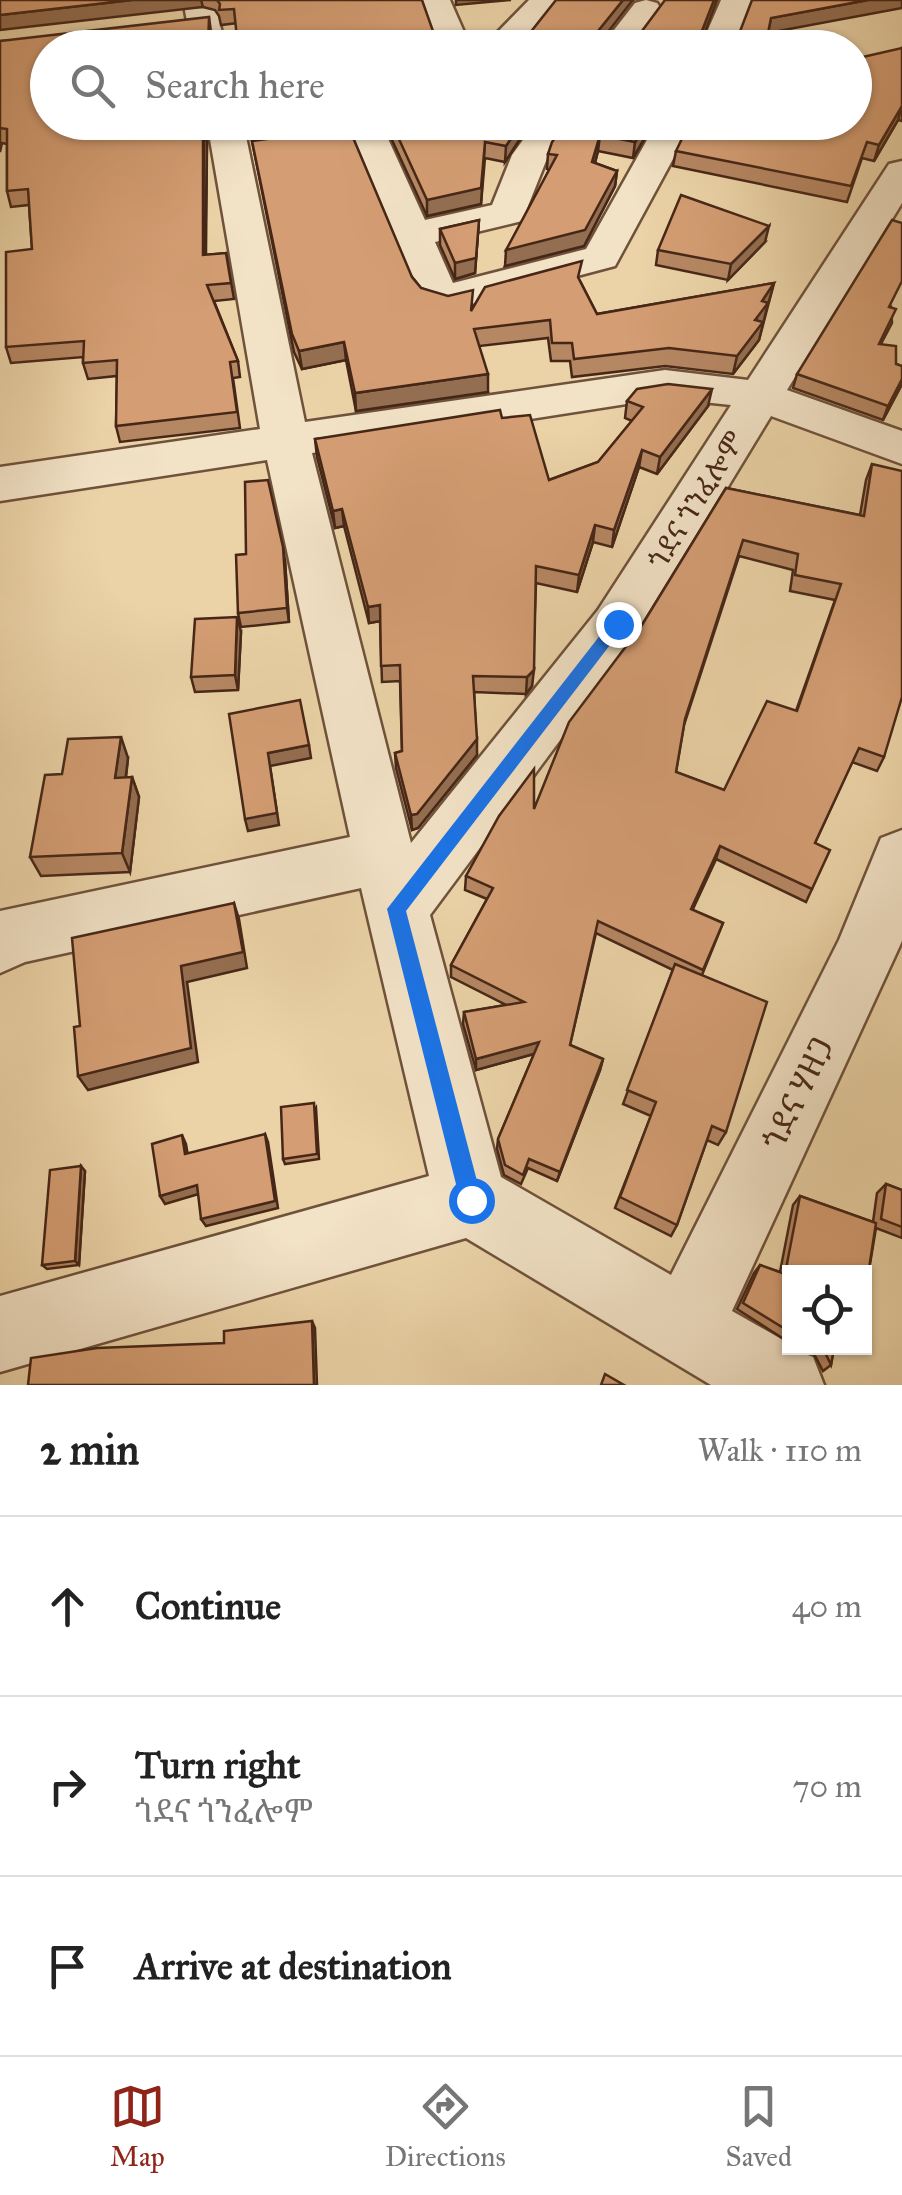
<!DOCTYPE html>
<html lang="en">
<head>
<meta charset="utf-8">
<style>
	:root { --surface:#fff; --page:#f6f6f6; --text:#222; --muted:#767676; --line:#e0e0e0; --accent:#8f2418 }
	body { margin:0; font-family:"IM FELL Great Primer","Noto Serif Ethiopic",serif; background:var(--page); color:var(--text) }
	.controls { position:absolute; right:30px; bottom:30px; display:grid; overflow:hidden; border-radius:0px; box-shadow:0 2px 8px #0004 }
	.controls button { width:90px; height:90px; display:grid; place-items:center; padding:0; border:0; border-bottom:2px solid var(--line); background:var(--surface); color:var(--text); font:50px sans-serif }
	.stop { position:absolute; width:30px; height:30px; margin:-22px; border:8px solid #1a73e8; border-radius:50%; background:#fff }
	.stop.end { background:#1a73e8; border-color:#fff; box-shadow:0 2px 10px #0008 }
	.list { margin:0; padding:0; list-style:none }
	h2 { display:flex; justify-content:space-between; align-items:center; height:130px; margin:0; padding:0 40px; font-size:42px }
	h2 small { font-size:32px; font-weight:400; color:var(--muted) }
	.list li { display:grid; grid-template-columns:65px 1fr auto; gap:30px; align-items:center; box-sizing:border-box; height:180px; padding:0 40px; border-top:2px solid var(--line) }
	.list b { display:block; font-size:38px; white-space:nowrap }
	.list p { margin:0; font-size:32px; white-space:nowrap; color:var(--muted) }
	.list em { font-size:32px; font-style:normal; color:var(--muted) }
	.icon { flex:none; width:55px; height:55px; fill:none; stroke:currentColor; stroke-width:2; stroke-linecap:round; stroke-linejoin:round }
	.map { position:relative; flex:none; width:902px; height:1385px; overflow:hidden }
	.search { position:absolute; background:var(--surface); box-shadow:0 2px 8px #0004; left:30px; right:30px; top:30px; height:110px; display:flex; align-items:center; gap:25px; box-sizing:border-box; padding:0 35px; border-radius:55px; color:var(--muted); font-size:38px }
	.sheet { height:670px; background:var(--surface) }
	nav { display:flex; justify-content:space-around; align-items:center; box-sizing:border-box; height:140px; border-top:2px solid var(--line); background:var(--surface); font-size:28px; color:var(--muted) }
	nav a { display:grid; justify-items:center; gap:5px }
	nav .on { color:var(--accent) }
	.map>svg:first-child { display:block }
</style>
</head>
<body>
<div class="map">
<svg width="902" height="1385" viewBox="0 0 902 1385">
	<rect width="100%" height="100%" fill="#ebd3a7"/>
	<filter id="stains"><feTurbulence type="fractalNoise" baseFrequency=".002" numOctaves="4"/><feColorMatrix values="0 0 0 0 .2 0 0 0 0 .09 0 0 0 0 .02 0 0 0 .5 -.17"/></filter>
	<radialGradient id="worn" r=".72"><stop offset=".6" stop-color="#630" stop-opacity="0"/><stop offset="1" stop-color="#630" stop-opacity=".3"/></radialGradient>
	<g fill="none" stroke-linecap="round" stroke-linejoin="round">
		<defs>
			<g id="minor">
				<polygon points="183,0 215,0 225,48 192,48"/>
				<polygon points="418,0 450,0 471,48 438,48"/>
				<polygon points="529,0 563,0 517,48 482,48"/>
				<polygon points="646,0 657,3 662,10 634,48 600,48 635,3"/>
				<polygon points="721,0 753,0 733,48 700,48"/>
				<path d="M 207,122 L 243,122 L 305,422 L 665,370 L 748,380 L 889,164 L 902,161 L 902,203 L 787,390 L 902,431 L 902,464 L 771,416 L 636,638 L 430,915 L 501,1177 L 671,1275 L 839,940 L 881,838 L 902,830 L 902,941 L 732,1311 L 790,1344 L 790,1348 L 813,1357 L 824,1385 L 711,1385 L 466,1238 L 0,1372 L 0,1296 L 429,1176 L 361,888 L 25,962 L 0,973 L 0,911 L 350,837 L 267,460 L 0,501 L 0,467 L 260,429 ZM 665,398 L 731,405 L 598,610 L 411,843 L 312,453 Z"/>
				<polygon points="372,122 385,132 425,220 492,205 512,155 536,122 573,122 548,156 522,221 435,242 453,283 586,249 657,122 693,122 615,266 449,310 422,302 416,293 349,132 354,124"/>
			</g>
		</defs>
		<!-- minor casing -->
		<use href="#minor" stroke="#6f523b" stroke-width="5"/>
		<!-- minor -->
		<use href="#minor" fill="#f2e2c6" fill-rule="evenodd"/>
	</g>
	<!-- wall -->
	<g fill="#b68763" stroke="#462717" stroke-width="2.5" fill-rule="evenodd">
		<polygon points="0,0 422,0 221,25 219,16 215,10 203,7"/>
		<polygon points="211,32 203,122 207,142 206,255 226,253 234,299 214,301 238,361 240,377 233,378 240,428 120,442 116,426 117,376 88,379 83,363 83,357 11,363 6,347 32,249 29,205 11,207 7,191 7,144 2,143 0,152 0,41"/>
		<polygon points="902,48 902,121 898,120 874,161 862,158 847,202 673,166 676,151 854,122"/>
		<polygon points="403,122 531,122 505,162 485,158 481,204 427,216 392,140 392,124"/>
		<polygon points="567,122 654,122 633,158 598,151 595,163 617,171 615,186 584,246 505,266 549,170 547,169 548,154"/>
		<polygon points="252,141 412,277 421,288 473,309 580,281 597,314 774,283 759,340 733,374 665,366 572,377 570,361 551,361 548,338 479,346 488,392 356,411 346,360 302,369 294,352"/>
		<polygon points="479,220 475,273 455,279 440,245 440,229"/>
		<polygon points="765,242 728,280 656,265 658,250"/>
		<polygon points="891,307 892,323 881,344 896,364 902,366 902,384 883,420 793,388 797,374"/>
		<polygon points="627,401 708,406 657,474 639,467 612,547 593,542 577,592 536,583 532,686 526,694 474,692 477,755 418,828 412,830 396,768 395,753 402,751 400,681 382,682 380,621 369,623 344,526 335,528 317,457 315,439 502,418 549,480 598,462 632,421 625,418"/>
		<path d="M 872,464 L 884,757 L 877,771 L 852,762 L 815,843 L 812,889 L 806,902 L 716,859 L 692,910 L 723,923 L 702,975 L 726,1132 L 718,1145 L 707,1140 L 677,1225 L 671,1236 L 615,1208 L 651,1116 L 623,1104 L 673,970 L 596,933 L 570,1045 L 603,1059 L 600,1070 L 557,1181 L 528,1168 L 521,1184 L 504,1175 L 497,1149 L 498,1139 L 534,1054 L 476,1070 L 463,1024 L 464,1012 L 506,1005 L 451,977 L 451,965 L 487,899 L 465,890 L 466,876 L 534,809 L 642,625 L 726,488 L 860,515 L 866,480 ZM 739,556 L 793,570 L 790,591 L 835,600 L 796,711 L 724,790 L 676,772 L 684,725 Z"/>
		<polygon points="285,561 289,622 241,627 238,613"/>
		<polygon points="241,632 238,690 195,692 191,677"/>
		<polygon points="128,758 126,778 132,777 139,797 130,872 41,876 30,857 62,774"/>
		<polygon points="316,1108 319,1159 285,1164 283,1159"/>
		<polygon points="85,1171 79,1265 47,1269 42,1265"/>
		<polygon points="886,1184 902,1190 902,1238 876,1228 866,1288 864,1289 864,1272 790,1272 790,1343 737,1309 754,1273 760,1265 780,1272 793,1205 800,1196 873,1222 877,1193"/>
		<polygon points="799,1348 834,1348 831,1365 823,1371 814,1354"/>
	</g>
	<!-- shaded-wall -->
	<g fill="#946e50" stroke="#462717" stroke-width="2.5">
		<polygon points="132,0 201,0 203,7 0,30 0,15"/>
		<polygon points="456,0 511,0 456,5"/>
		<polygon points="623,0 634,0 632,1 597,46 598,31"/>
		<polygon points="714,0 717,0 699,48 700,36"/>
		<polygon points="868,0 902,0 902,8 768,33 771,18"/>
		<polygon points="209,17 211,32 211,48 208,48"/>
		<polygon points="902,106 898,120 874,161 879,145"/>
		<polygon points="248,122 300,122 249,130"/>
		<polygon points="522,122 531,122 505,162 506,146"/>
		<polygon points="647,122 654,122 633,158 635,142"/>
		<polygon points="204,127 207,142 205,271 203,255"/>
		<polygon points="600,135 598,151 591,177 592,162"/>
		<polygon points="485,142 481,204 427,216 427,200"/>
		<polygon points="617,171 615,186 584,246 505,266 506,250"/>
		<polygon points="479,220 475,273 455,279 455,263"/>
		<polygon points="769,226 765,242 728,280 731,264"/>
		<polygon points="774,283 769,301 765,308 768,303 759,340 733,374 737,356 751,337 762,301"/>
		<polygon points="344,342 346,360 302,369 299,351"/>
		<polygon points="488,374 488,392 356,411 355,393"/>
		<polygon points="902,379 902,384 883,420 888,406"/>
		<polygon points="712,389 708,406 657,474 660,457"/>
		<polygon points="642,450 639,467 612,547 614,530"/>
		<polygon points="342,509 344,526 335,528 333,511"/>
		<polygon points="595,525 593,542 577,592 579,575"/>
		<polygon points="283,547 285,561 289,622 287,608"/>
		<polygon points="380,605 381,621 369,623 368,607"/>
		<polygon points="237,617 241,632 238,690 235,675"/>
		<polygon points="534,670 532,686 526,694 527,677"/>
		<polygon points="121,737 128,758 123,798 115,778"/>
		<polygon points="477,739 477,755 418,828 412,830 411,815"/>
		<polygon points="309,745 311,758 270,766 279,825 248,831 245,819 268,753"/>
		<polygon points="132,777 139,797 130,872 122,853"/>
		<polygon points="720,846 716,859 687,922 691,909"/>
		<polygon points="234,903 239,919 247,968 187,982 198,1062 88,1090 78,1076 181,966"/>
		<polygon points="539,1042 537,1053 476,1070 476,1059"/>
		<polygon points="603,1059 600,1070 557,1181 560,1172"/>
		<polygon points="265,1134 268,1142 278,1208 206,1226 201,1219"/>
		<polygon points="182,1135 186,1144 189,1162 185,1154"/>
		<polygon points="81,1166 85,1171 79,1265 75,1261"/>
		<polygon points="197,1185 202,1193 165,1204 160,1196"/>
		<polygon points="312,1321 315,1328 317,1385 314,1385"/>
	</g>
	<!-- building -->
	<g fill="#d49d73" stroke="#462717" stroke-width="2.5" fill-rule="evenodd">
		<polygon points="0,0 132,0 0,15"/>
		<polygon points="217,0 422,0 434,34 448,37 453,48 238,48 234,9 219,10 220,4"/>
		<polygon points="556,0 623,0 598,31 599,36 639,35 665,0 714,0 700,36 739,34 752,0 868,0 771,18 765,48 518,48"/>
		<polygon points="209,17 208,48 48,48 48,122 203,122 203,255 226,253 231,283 207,285 238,361 230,362 237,412 116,426 117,360 83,363 84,341 6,347 6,252 32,249 28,189 7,191 7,129 0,128 0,41"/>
		<polygon points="902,48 902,106 879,145 867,142 851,186 676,151 690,122 854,122 854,59"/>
		<polygon points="403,122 522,122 506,146 485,142 481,188 427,200 392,124"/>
		<polygon points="567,122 647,122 635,142 600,135 592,162 617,171 585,230 506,250 557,155 548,154 552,142"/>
		<polygon points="349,128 412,277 421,288 448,296 473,290 471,311 485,287 582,261 578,277 597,314 774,283 762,301 768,303 755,320 763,322 737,356 669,348 574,359 572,343 552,343 550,320 474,329 488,374 355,393 344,342 299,351 292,334 252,141"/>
		<polygon points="681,195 769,226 731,264 658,250"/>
		<polygon points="479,220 476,258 455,263 440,229"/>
		<polygon points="892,220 902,223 902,281 889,307 896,309 879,344 896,346 896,364 902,366 902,379 888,406 797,374"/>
		<polygon points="668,384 712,389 660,457 642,450 614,530 595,525 579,575 536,566 534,670 527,677 473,676 477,739 417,814 411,815 395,753 402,751 400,665 381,666 380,605 368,607 342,509 333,511 315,439 500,410 502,418 530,415 549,480 598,462 643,407 627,401 637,389"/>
		<path d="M 872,464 L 902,471 L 902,697 L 884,757 L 859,748 L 815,843 L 830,850 L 812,889 L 720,846 L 691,909 L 723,923 L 703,970 L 598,921 L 570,1045 L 603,1059 L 560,1172 L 529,1159 L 523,1175 L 505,1165 L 498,1139 L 539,1042 L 476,1059 L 464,1012 L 524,1002 L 451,965 L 493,888 L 466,876 L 499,816 L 534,769 L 534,809 L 569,722 L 642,625 L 726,488 L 864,516 ZM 743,540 L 798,554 L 795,575 L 841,584 L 797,711 L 767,701 L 724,790 L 676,772 L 685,719 Z"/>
		<polygon points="268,480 283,547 287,608 238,613 236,555 246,554 245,482"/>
		<polygon points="237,617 235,675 191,677 195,619"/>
		<polygon points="300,700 309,745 268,753 277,813 245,819 229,714"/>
		<polygon points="121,737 115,778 132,777 122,853 30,857 45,775 62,774 68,739"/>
		<polygon points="234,903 243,952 181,966 191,1048 78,1076 74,1027 80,1026 72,938"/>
		<polygon points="675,964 767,1002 726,1132 712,1126 677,1225 620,1197 656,1102 627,1090"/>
		<polygon points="314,1103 317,1154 283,1159 281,1107"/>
		<polygon points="265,1134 275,1201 201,1219 197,1185 160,1196 152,1144 182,1135 185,1154"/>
		<polygon points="81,1166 75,1261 42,1265 50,1170"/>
		<polygon points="886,1184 902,1190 902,1227 881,1219"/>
		<polygon points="800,1196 876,1223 866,1288 864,1272 790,1272 790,1332 743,1303 760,1265 785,1274"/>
		<polygon points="312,1321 314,1385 28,1385 31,1358 97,1348 224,1343 224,1331"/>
		<polygon points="823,1348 834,1348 831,1365"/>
		<polygon points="605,1374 624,1385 601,1385"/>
	</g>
	<!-- route -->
	<polygon fill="#1a73e8" points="618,618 625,624 623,628 406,911 482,1200 479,1208 471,1211 463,1208 460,1200 387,909 612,620"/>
	<g text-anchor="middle" stroke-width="10" stroke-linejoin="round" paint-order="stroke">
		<!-- street labels -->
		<g font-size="28" fill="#462717" stroke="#f2e2c6">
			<text transform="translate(696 500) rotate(-58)" y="10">ጎደና ጎንፈሎም</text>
		</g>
		<!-- near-street labels -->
		<g font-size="32" fill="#462717" stroke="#f2e2c6">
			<text transform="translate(798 1093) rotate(-64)" y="11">ጎደና ሃዘጋ</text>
		</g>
	</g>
	<rect width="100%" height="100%" filter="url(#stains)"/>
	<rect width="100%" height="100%" fill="url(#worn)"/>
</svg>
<div class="controls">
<button><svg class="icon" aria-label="locate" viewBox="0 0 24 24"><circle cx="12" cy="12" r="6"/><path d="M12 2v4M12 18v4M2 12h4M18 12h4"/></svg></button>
</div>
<div class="stop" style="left:471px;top:1200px"></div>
<div class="stop end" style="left:618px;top:624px"></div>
<div class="search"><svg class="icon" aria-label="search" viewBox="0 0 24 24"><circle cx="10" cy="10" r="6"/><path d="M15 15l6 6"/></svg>Search here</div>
</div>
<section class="sheet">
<h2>2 min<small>Walk · 110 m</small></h2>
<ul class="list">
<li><svg class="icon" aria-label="ahead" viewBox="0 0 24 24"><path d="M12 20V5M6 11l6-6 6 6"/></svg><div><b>Continue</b></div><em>40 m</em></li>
<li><svg class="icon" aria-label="right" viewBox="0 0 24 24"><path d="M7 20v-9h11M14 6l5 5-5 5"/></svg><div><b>Turn right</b><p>ጎደና ጎንፈሎም</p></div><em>70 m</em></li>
<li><svg class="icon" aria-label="arrive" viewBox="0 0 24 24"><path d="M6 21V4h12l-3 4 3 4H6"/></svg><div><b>Arrive at destination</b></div></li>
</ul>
</section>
<nav>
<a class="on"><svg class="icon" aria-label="map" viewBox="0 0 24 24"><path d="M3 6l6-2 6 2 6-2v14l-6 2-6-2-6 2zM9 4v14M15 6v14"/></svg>Map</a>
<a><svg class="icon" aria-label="directions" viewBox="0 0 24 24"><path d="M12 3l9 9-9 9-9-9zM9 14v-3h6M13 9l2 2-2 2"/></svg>Directions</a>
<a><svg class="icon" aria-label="saved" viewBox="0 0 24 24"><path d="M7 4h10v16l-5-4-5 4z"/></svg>Saved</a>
</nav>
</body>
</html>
